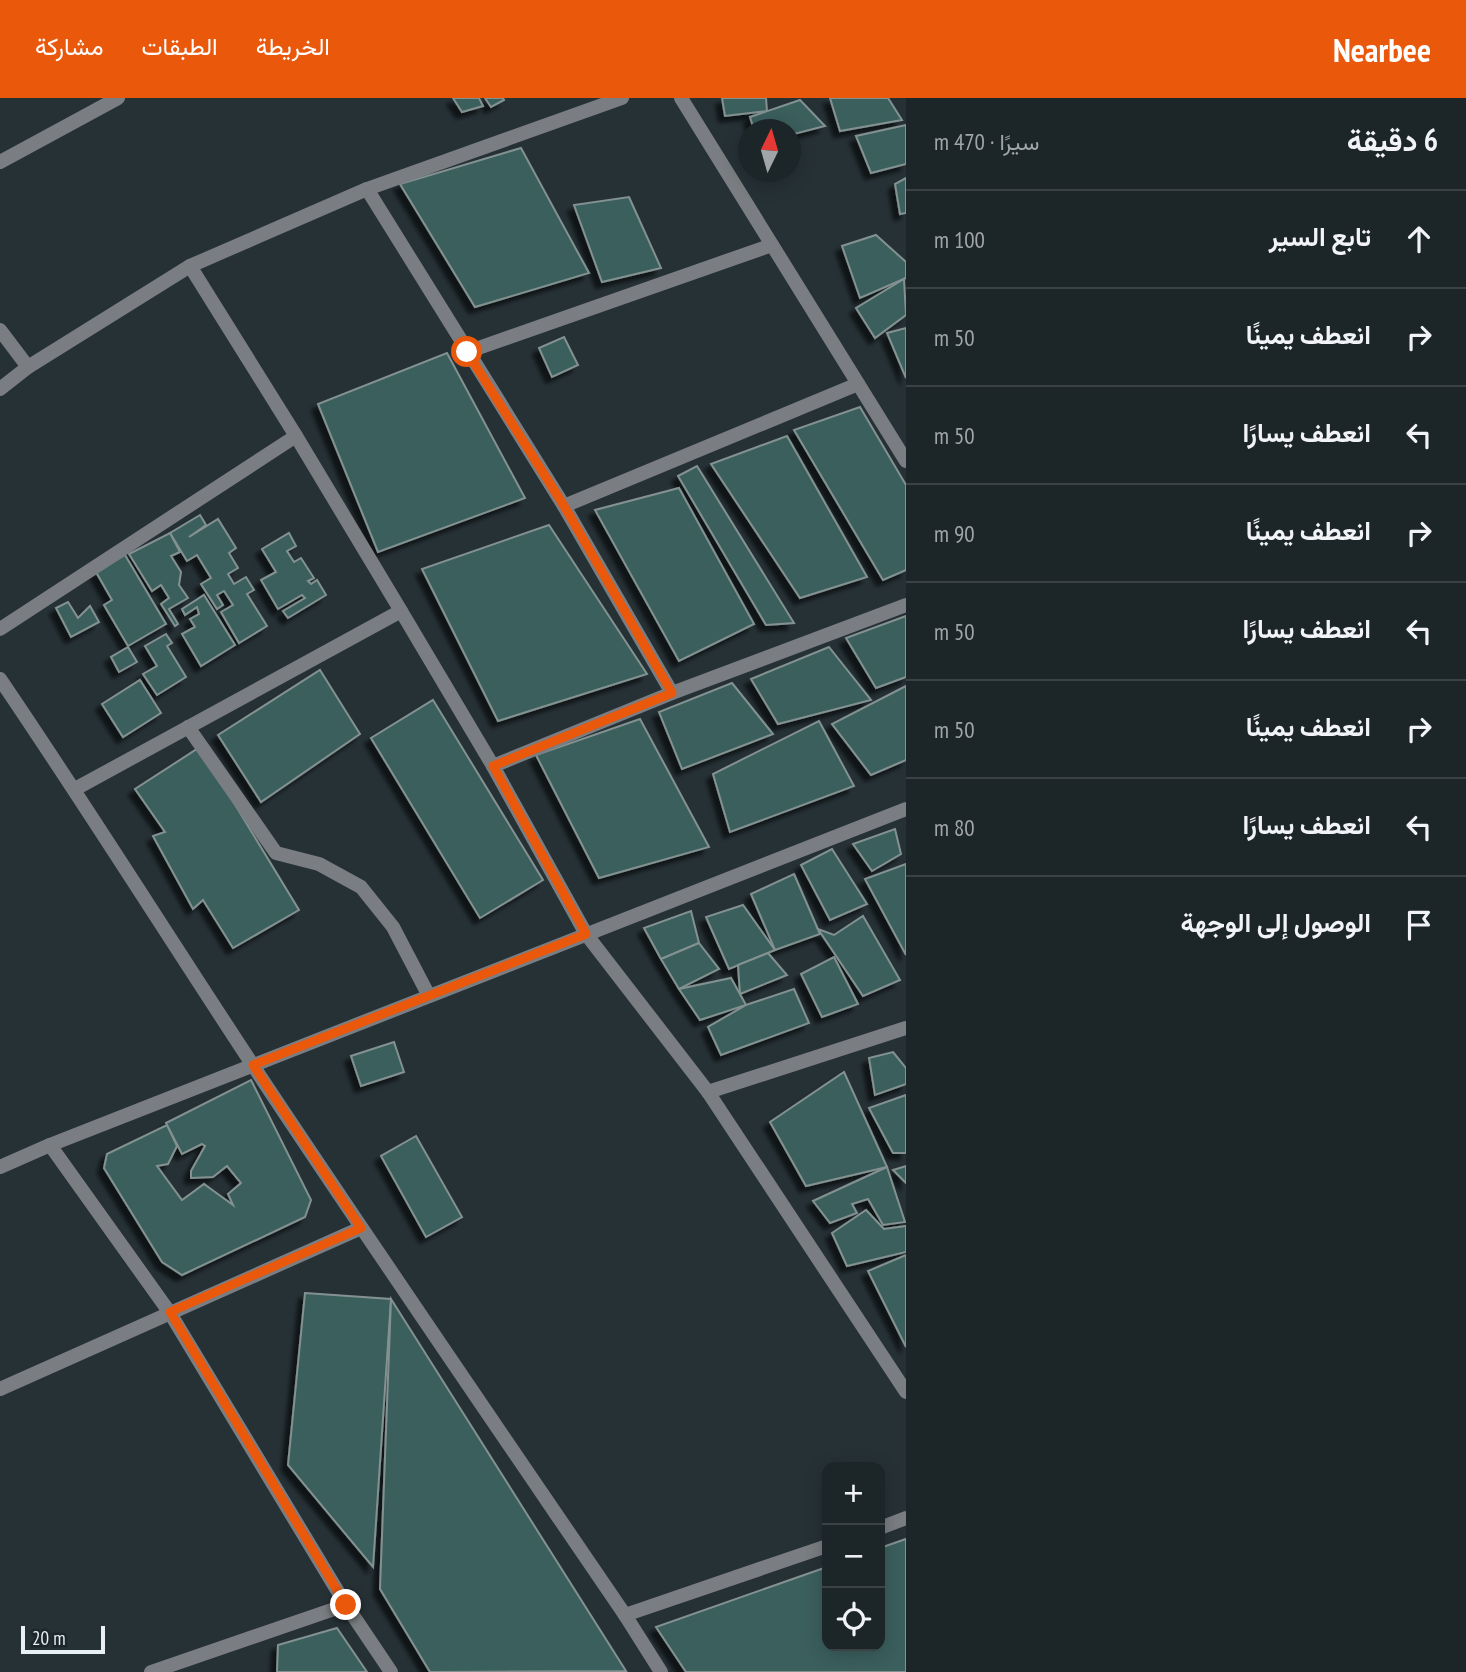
<!DOCTYPE html>
<html lang="ar">
<head>
<meta charset="utf-8">
<style>
	:root { --surface:#1c2528; --page:#252d30; --text:#f1f3f6; --muted:#a0a5a8; --line:#3a4245; --accent:#ea580c }
	body { margin:0; font-family:"PT Sans Narrow",Vazirmatn,sans-serif; background:var(--page); color:var(--text); direction:rtl }
	.controls { position:absolute; right:21px; bottom:21px; display:grid; overflow:hidden; border-radius:14px; box-shadow:0 4px 18px #0003 }
	.controls button { width:63px; height:63px; display:grid; place-items:center; padding:0; border:0; border-bottom:2px solid var(--line); background:var(--surface); color:var(--text); font:35px sans-serif }
	.compass { position:absolute; left:738px; top:21px; width:63px; height:63px; border-radius:50%; background:var(--surface); box-shadow:0 4px 18px #0003; rotate:5deg }
	.scale { position:absolute; left:21px; bottom:18px; width:84px; box-sizing:border-box; padding-left:7px; border:4px solid #e9f0f3; border-top:0; font-size:19px; line-height:24px; white-space:nowrap; color:#e9f0f3; -webkit-text-stroke:5px #1c272b; paint-order:stroke }
	.stop { position:absolute; width:21px; height:21px; margin:-16px; border:5px solid #ea580c; border-radius:50%; background:#fff }
	.stop.end { background:#ea580c; border-color:#fff; box-shadow:0 2px 7px #0008 }
	.list { margin:0; padding:0; list-style:none }
	h2 { display:flex; justify-content:space-between; align-items:center; height:91px; margin:0; padding:0 28px; font-size:30px }
	h2 small { font-size:23px; font-weight:400; color:var(--muted) }
	.list li { display:grid; grid-template-columns:46px 1fr auto; gap:21px; align-items:center; box-sizing:border-box; height:98px; padding:0 28px; border-top:2px solid var(--line) }
	.list b { display:block; font-size:26px; white-space:nowrap }
	.list em { font-size:23px; font-style:normal; color:var(--muted) }
	.icon { flex:none; width:38px; height:38px; fill:none; stroke:currentColor; stroke-width:2; stroke-linecap:round; stroke-linejoin:round }
	.map { position:relative; flex:none; width:906px; height:1574px; overflow:hidden; direction:ltr }
	header { display:flex; align-items:center; gap:42px; box-sizing:border-box; height:98px; padding:0 35px; background:var(--accent); color:#fff }
	header strong { font-size:33px }
	nav { display:flex; gap:38px; margin-inline-start:auto; font-size:24px }
	main { display:flex }
	aside { flex:1; background:var(--surface) }
	.map>svg:first-child { display:block }
</style>
</head>
<body>
<header>
<strong>Nearbee</strong>
<nav><a>الخريطة</a><a>الطبقات</a><a>مشاركة</a></nav>
</header>
<main>
<aside>
<h2>6 دقيقة<small>سيرًا · 470 m</small></h2>
<ul class="list">
<li><svg class="icon" aria-label="ahead" viewBox="0 0 24 24"><path d="M12 20V5M6 11l6-6 6 6"/></svg><div><b>تابع السير</b></div><em>100 m</em></li>
<li><svg class="icon" aria-label="right" viewBox="0 0 24 24"><path d="M7 20v-9h11M14 6l5 5-5 5"/></svg><div><b>انعطف يمينًا</b></div><em>50 m</em></li>
<li><svg class="icon" aria-label="left" viewBox="0 0 24 24"><path d="M17 20v-9H6M10 6l-5 5 5 5"/></svg><div><b>انعطف يسارًا</b></div><em>50 m</em></li>
<li><svg class="icon" aria-label="right" viewBox="0 0 24 24"><path d="M7 20v-9h11M14 6l5 5-5 5"/></svg><div><b>انعطف يمينًا</b></div><em>90 m</em></li>
<li><svg class="icon" aria-label="left" viewBox="0 0 24 24"><path d="M17 20v-9H6M10 6l-5 5 5 5"/></svg><div><b>انعطف يسارًا</b></div><em>50 m</em></li>
<li><svg class="icon" aria-label="right" viewBox="0 0 24 24"><path d="M7 20v-9h11M14 6l5 5-5 5"/></svg><div><b>انعطف يمينًا</b></div><em>50 m</em></li>
<li><svg class="icon" aria-label="left" viewBox="0 0 24 24"><path d="M17 20v-9H6M10 6l-5 5 5 5"/></svg><div><b>انعطف يسارًا</b></div><em>80 m</em></li>
<li><svg class="icon" aria-label="arrive" viewBox="0 0 24 24"><path d="M6 21V4h12l-3 4 3 4H6"/></svg><div><b>الوصول إلى الوجهة</b></div></li>
</ul>
</aside>
<div class="map">
<svg width="906" height="1574" viewBox="0 0 906 1574">
	<defs>
		<filter id="shadow"><feDropShadow dx="-6" dy="6" stdDeviation="2" flood-color="#0009"/></filter>
	</defs>
	<rect width="100%" height="100%" fill="#263136"/>
	<!-- building -->
	<g fill="#3a5e5d" stroke="#839291" stroke-width="2" filter="url(#shadow)">
		<polygon points="453,0 479,0 483,8 462,14"/>
		<polygon points="485,0 503,0 504,2 491,9"/>
		<polygon points="722,0 766,0 767,13 725,18"/>
		<polygon points="830,0 888,0 902,22 840,33"/>
		<polygon points="800,2 825,28 790,37 790,32 754,32 750,19"/>
		<polygon points="906,27 906,66 871,75 856,38"/>
		<polygon points="521,50 589,175 475,209 400,86"/>
		<polygon points="906,80 906,115 900,116 895,86"/>
		<polygon points="629,99 661,170 602,184 574,107"/>
		<polygon points="876,137 906,164 906,180 860,200 842,148"/>
		<polygon points="904,181 906,217 875,240 856,210"/>
		<polygon points="906,230 906,280 887,235"/>
		<polygon points="564,239 578,267 552,279 539,250"/>
		<polygon points="447,255 525,400 378,454 318,306"/>
		<polygon points="860,309 906,387 906,472 883,482 794,332"/>
		<polygon points="787,338 867,479 800,500 711,366"/>
		<polygon points="697,368 794,525 766,527 678,378"/>
		<polygon points="679,390 754,526 679,563 595,412"/>
		<polygon points="200,417 206,427 189,439 218,421 236,450 229,455 238,470 228,476 234,486 246,479 254,492 247,496 267,528 239,545 221,514 233,507 224,493 217,497 223,507 217,511 201,486 211,480 197,457 187,463 170,435"/>
		<polygon points="549,427 647,576 498,623 422,471"/>
		<polygon points="170,435 180,454 171,458 181,474 179,487 188,500 169,511 178,526 175,528 161,506 169,500 161,487 152,493 129,456"/>
		<polygon points="289,435 296,448 287,453 294,464 301,460 314,480 308,483 311,486 317,482 326,497 288,520 283,513 305,500 302,497 278,511 261,482 276,474 262,451"/>
		<polygon points="125,457 166,526 128,548 104,507 112,502 96,474"/>
		<polygon points="204,497 235,547 201,568 182,536 195,529 190,521 199,516 197,509 185,517 182,511"/>
		<polygon points="68,504 78,520 90,508 99,524 71,539 56,510"/>
		<polygon points="906,518 906,579 876,590 846,540"/>
		<polygon points="166,536 172,545 167,548 186,579 157,597 143,576 157,568 145,548"/>
		<polygon points="128,549 137,564 119,574 111,559"/>
		<polygon points="829,549 871,602 778,626 751,581"/>
		<polygon points="320,572 360,636 261,704 218,637"/>
		<polygon points="140,582 161,615 123,639 102,606"/>
		<polygon points="732,585 773,636 682,671 659,614"/>
		<polygon points="906,588 906,662 871,677 832,626"/>
		<polygon points="433,602 543,782 480,820 371,640"/>
		<polygon points="640,621 709,749 599,780 536,657"/>
		<polygon points="819,623 854,688 730,734 713,676"/>
		<polygon points="200,649 299,812 233,850 203,802 193,811 153,738 165,734 135,691"/>
		<polygon points="895,731 901,756 872,773 853,746"/>
		<polygon points="832,751 867,806 830,822 801,767"/>
		<polygon points="906,766 906,857 865,781"/>
		<polygon points="794,776 820,836 775,852 751,796"/>
		<polygon points="743,807 775,852 729,871 706,819"/>
		<polygon points="691,813 699,845 661,861 644,830"/>
		<polygon points="863,818 900,882 863,898 818,831 834,837"/>
		<polygon points="699,845 719,871 679,891 661,861"/>
		<polygon points="768,855 787,877 740,896 738,867"/>
		<polygon points="834,859 858,906 822,919 801,876"/>
		<polygon points="731,880 746,907 700,922 679,891"/>
		<polygon points="794,891 809,925 721,957 708,929 746,907"/>
		<polygon points="394,944 404,974 361,988 351,958"/>
		<polygon points="893,954 906,970 906,986 875,997 869,960"/>
		<polygon points="844,974 887,1069 806,1088 770,1024"/>
		<polygon points="251,982 311,1102 305,1119 182,1177 162,1164 104,1070 107,1056 167,1027 177,1048 168,1066 157,1068 182,1102 204,1086 233,1107 228,1096 241,1085 227,1068 213,1079 191,1080 191,1073 205,1048 202,1046 182,1056 166,1025"/>
		<polygon points="906,997 906,1055 893,1055 869,1010"/>
		<polygon points="416,1038 462,1119 426,1139 381,1058"/>
		<polygon points="906,1068 906,1085 893,1072"/>
		<polygon points="887,1069 905,1124 883,1127 868,1101 852,1106 857,1115 830,1125 813,1103"/>
		<polygon points="866,1112 884,1131 906,1128 906,1154 847,1168 832,1135"/>
		<polygon points="906,1157 906,1249 868,1173"/>
		<polygon points="305,1195 391,1201 373,1469 288,1367"/>
		<polygon points="391,1201 626,1573 430,1574 380,1491"/>
		<polygon points="906,1441 906,1574 686,1574 656,1529 827,1469 827,1548 880,1548 880,1450"/>
		<polygon points="337,1530 367,1574 277,1574 278,1547"/>
	</g>
	<g fill="none" stroke-linecap="round" stroke-linejoin="round">
		<!-- service -->
		<polyline stroke="#7a7d81" stroke-width="14" points="188,629 276,755 319,766 361,789 393,829 429,898"/>
		<!-- minor -->
		<g stroke="#7a7d81" stroke-width="14">
			<polyline points="681,0 906,363"/>
			<polyline points="0,64 118,0"/>
			<polyline points="367,91 564,408 672,595"/>
			<polyline points="190,168 296,338 401,513 493,668 586,836 708,994 906,1294"/>
			<polyline points="0,232 28,269"/>
			<polyline points="467,254 772,147"/>
			<polyline points="0,291 28,269 190,168 367,91 622,0"/>
			<polyline points="564,408 858,286"/>
			<polyline points="0,531 296,338"/>
			<path d="M 0,581 C 87,709 169,840 254,969 C 376,1153 501,1335 625,1517 L 661,1574"/>
			<polyline points="493,668 672,595 906,507"/>
			<polyline points="75,691 401,513"/>
			<polyline points="708,994 906,930"/>
			<polyline points="50,1047 170,1215 346,1507 391,1574"/>
			<polyline points="0,1069 50,1047 906,711"/>
			<polyline points="0,1291 361,1130"/>
			<polyline points="880,1430 906,1420"/>
			<polyline points="625,1517 827,1448"/>
			<polyline points="151,1574 346,1507"/>
		</g>
	</g>
	<g fill="none" stroke-linecap="round" stroke-linejoin="round">
		<!-- route -->
		<polyline stroke="#ea580c" stroke-width="9" points="346,1507 170,1214 361,1130 253,967 586,836 493,668 672,595 564,408 467,254"/>
	</g>
</svg>
<div class="controls">
<button>+</button>
<button>−</button>
<button><svg class="icon" aria-label="locate" viewBox="0 0 24 24"><circle cx="12" cy="12" r="6"/><path d="M12 2v4M12 18v4M2 12h4M18 12h4"/></svg></button>
</div>
<svg class="compass" viewBox="-18 -18 36 36"><path d="M0-13l5 13h-10z" fill="#e53935"/><path d="M0 13l5-13h-10z" fill="#a0a5a8"/></svg>
<div class="scale">20 m</div>
<div class="stop" style="left:467px;top:254px"></div>
<div class="stop end" style="left:346px;top:1507px"></div>
</div>
</main>
</body>
</html>
